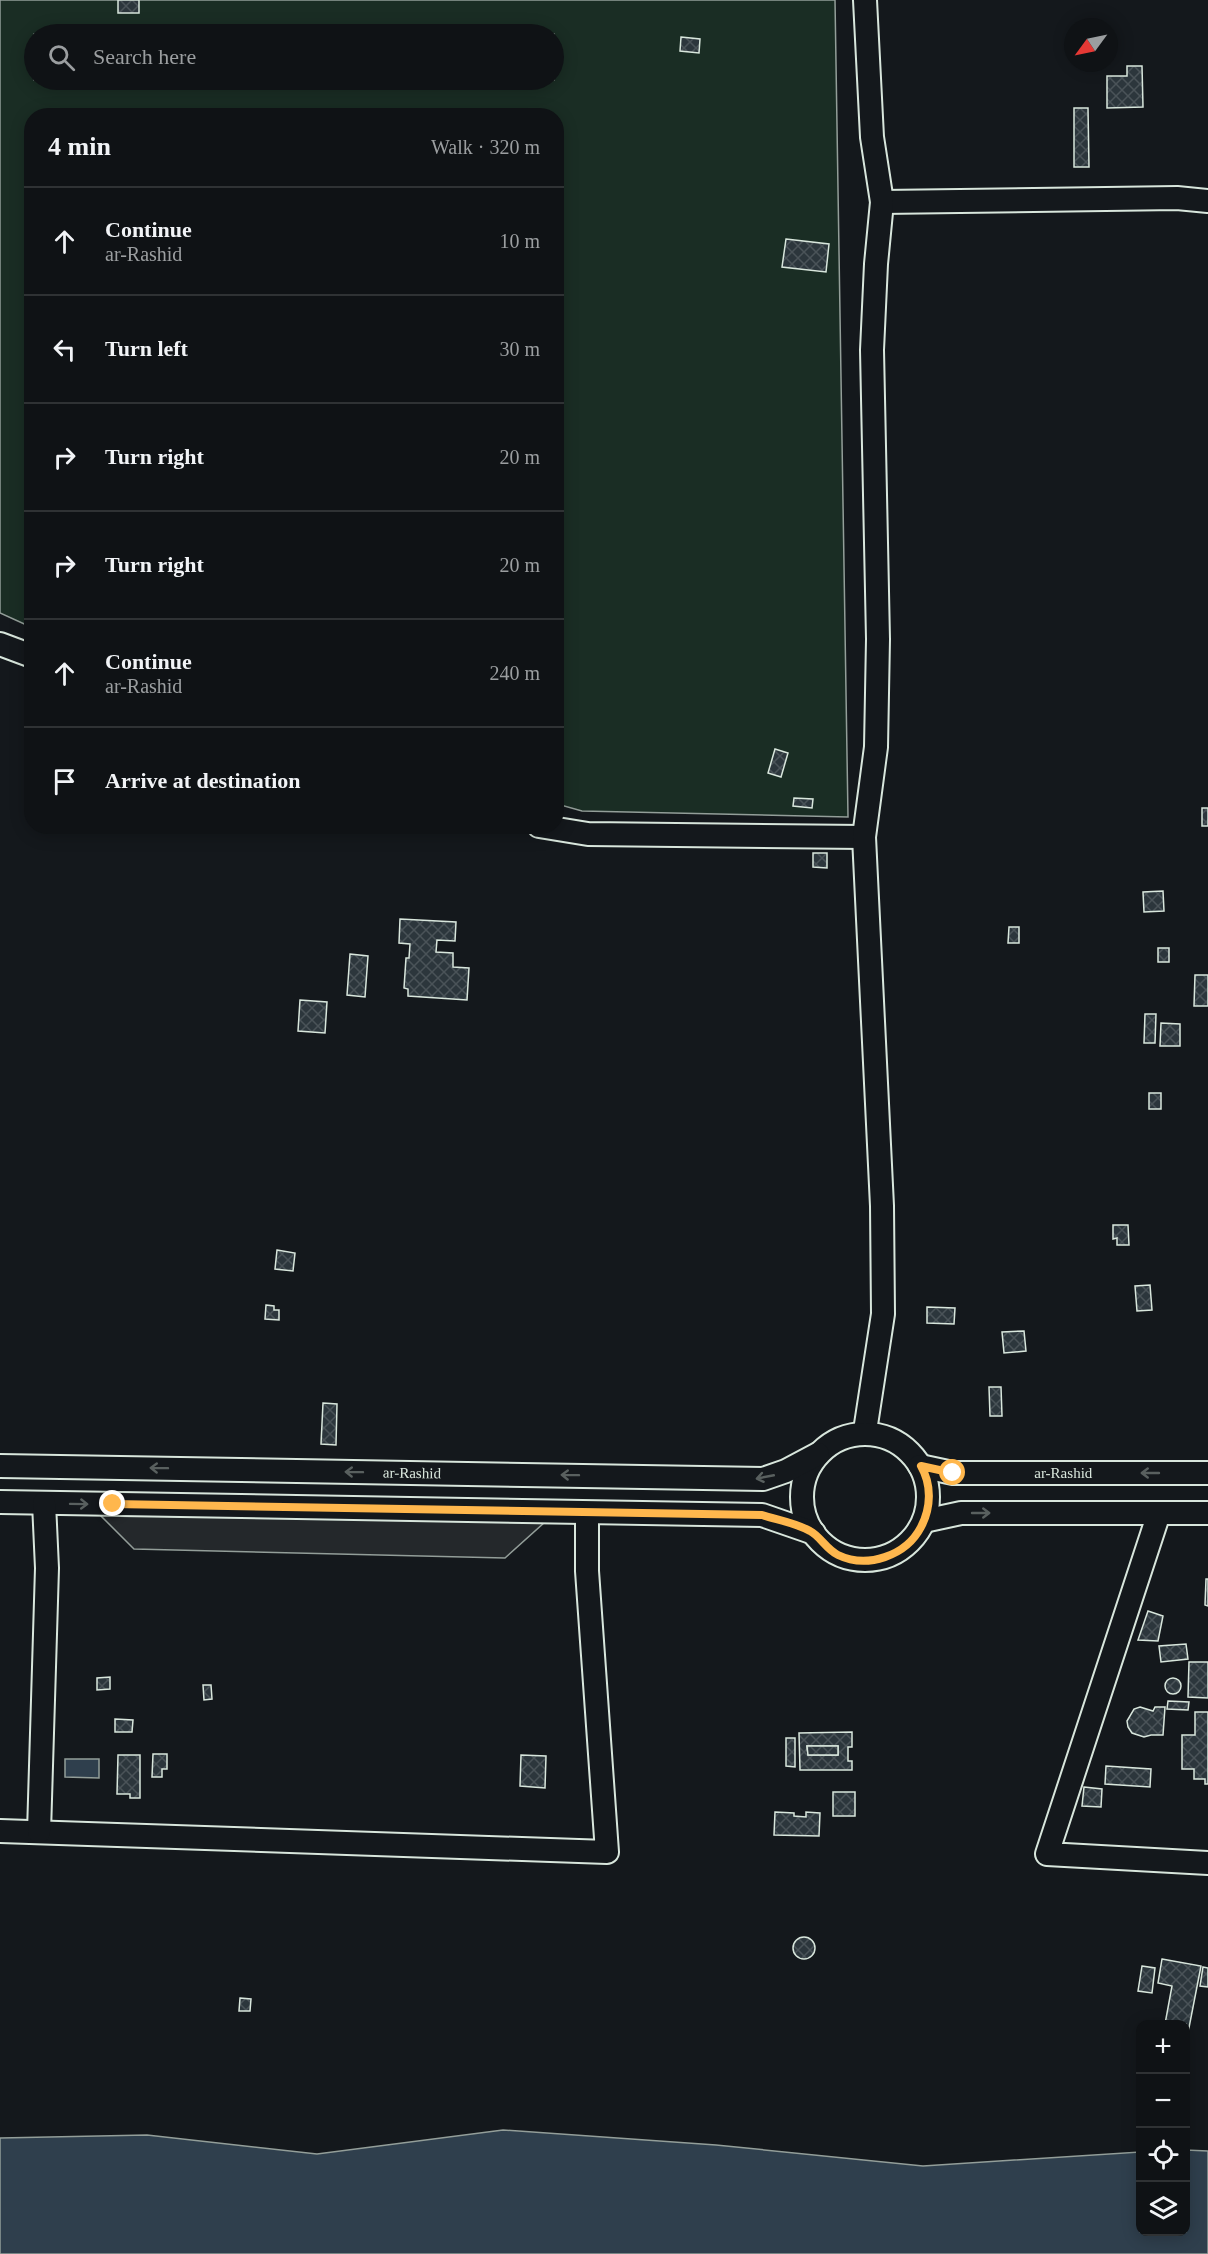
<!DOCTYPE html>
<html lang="en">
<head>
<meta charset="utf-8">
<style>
	:root { --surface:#0f1215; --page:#181b1e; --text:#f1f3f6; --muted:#9b9ea0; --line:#2f3234 }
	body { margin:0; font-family:Georgia,serif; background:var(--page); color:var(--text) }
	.controls { position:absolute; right:18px; bottom:18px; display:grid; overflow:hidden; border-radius:12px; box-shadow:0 3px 15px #0003 }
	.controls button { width:54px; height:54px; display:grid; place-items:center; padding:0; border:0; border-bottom:2px solid var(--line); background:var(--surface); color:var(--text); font:30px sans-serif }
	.compass { position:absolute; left:1064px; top:18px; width:54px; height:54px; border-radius:50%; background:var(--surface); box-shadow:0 3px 15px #0003; rotate:237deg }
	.stop { position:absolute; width:18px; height:18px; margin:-14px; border:4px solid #ffb74d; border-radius:50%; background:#fff }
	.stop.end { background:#ffb74d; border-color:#fff; box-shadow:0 2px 6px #0008 }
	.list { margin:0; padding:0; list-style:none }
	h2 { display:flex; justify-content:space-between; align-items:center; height:78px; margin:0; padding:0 24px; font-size:26px }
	h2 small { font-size:20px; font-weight:400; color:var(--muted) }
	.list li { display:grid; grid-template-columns:39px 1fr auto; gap:18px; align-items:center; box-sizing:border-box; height:108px; padding:0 24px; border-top:2px solid var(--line) }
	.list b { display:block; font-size:22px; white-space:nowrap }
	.list p { margin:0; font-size:20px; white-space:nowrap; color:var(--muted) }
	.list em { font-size:20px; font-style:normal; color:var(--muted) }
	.icon { flex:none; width:33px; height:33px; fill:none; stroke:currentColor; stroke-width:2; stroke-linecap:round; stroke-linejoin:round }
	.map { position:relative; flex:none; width:1208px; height:2254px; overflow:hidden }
	.search { position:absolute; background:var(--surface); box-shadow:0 3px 15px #0003; left:24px; top:24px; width:540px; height:66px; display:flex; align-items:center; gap:15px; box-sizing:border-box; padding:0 21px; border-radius:33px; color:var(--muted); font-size:22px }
	.panel { position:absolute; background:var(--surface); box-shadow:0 3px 15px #0003; left:24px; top:108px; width:540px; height:726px; border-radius:24px }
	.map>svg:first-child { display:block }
</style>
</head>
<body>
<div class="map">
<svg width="1208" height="2254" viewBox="0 0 1208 2254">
	<defs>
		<pattern id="building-cross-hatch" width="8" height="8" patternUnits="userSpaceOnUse" patternTransform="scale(1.5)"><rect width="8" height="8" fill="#2c363c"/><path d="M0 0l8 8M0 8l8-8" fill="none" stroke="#4a5358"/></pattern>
	</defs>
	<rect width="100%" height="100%" fill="#14181c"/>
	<!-- grass -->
	<path fill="#1a2d24" stroke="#939e99" stroke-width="1.5" fill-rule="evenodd" d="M 0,0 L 835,0 L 848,817 L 582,811 L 557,804 L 556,116 L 32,116 L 31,627 L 0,613 ZM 34,34 L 554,34 L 554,80 L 34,80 Z"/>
	<!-- parking -->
	<polygon fill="#24282b" stroke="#939e99" stroke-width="1.5" points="97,1512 545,1522 505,1558 134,1549"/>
	<!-- water -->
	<g fill="#2f3f4d" stroke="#939e99" stroke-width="1.5">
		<polygon points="65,1759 99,1759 99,1778 65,1777"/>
		<polygon points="503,2130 716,2145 923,2166 1140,2152 1140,2232 1186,2232 1186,2150 1208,2151 1208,2254 0,2254 0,2138 147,2135 317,2154"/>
	</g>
	<!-- building -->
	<g fill="url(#building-cross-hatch)" stroke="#d8e6dc" stroke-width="1.5" fill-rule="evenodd">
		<rect x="118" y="0" width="21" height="13"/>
		<polygon points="681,37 700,39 699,53 680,51"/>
		<polygon points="1127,66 1142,66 1143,107 1107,108 1107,76 1127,76"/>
		<polygon points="1074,108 1088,108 1089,167 1074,167"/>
		<polygon points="786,239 829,244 826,272 782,267"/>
		<polygon points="556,691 561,691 561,702 556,701"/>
		<polygon points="775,749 788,753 781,777 768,773"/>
		<polygon points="794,798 813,799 812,808 793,806"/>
		<rect x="1202" y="808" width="6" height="18"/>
		<polygon points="89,826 103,826 102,831 89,828"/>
		<polygon points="813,853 827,853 827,868 813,867"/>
		<polygon points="1163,891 1164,911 1144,912 1143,892"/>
		<polygon points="400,919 456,922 455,941 437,940 436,952 453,953 453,967 469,968 467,1000 408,996 408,989 404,988 406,958 409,958 410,944 399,943"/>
		<polygon points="1009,927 1019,927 1019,943 1008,943"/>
		<rect x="1158" y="948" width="11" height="14"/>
		<polygon points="350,954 368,956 365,997 347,995"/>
		<polygon points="1195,975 1208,975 1208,1006 1194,1006"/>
		<polygon points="300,1000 327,1002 325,1033 298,1031"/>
		<polygon points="1145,1014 1156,1014 1155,1043 1144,1043"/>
		<polygon points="1161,1023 1180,1024 1180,1046 1160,1046"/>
		<rect x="1149" y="1093" width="12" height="16"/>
		<polygon points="1113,1225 1128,1225 1129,1245 1117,1245 1117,1238 1113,1239"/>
		<polygon points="277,1250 295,1253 293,1271 275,1269"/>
		<polygon points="1150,1285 1152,1310 1137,1311 1135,1286"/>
		<polygon points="266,1305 274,1306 274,1310 279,1310 279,1320 265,1319"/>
		<polygon points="927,1307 955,1308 954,1324 927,1323"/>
		<polygon points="1024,1331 1026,1351 1004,1353 1002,1332"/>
		<polygon points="989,1387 1001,1387 1002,1416 990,1416"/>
		<polygon points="323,1403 337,1404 336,1445 321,1444"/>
		<polygon points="1206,1579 1208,1579 1208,1606 1205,1605"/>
		<polygon points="1148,1611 1163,1616 1158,1641 1138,1640"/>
		<polygon points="1186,1644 1188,1659 1161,1662 1159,1646"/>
		<polygon points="1189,1662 1208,1662 1208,1698 1188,1697"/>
		<polygon points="110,1677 110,1689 97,1690 97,1678"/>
		<circle cx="1173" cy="1686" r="8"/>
		<polygon points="203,1685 211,1685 212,1699 204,1700"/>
		<polygon points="1168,1701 1189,1702 1188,1710 1167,1709"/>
		<polygon points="1140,1707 1153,1711 1155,1707 1165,1707 1163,1735 1151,1735 1144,1737 1132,1733 1128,1727 1127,1721 1134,1709"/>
		<polygon points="1195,1712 1208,1712 1208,1784 1205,1784 1205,1779 1194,1779 1194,1769 1182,1769 1182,1735 1195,1735"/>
		<polygon points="115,1719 133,1720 132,1732 115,1732"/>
		<path d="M 852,1732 L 852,1747 L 848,1747 L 848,1761 L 852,1761 L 852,1770 L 800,1770 L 799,1733 ZM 807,1746 L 838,1746 L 838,1755 L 808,1755 Z"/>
		<polygon points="786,1738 795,1738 795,1767 786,1766"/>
		<polygon points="807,1746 838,1746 838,1755 808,1755"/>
		<polygon points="153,1754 167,1754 167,1769 162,1769 162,1777 152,1777"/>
		<polygon points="118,1755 140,1755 140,1798 130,1798 130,1794 117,1794"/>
		<polygon points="521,1755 546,1756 545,1788 520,1786"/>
		<polygon points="1106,1766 1151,1769 1150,1787 1105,1784"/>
		<polygon points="1084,1787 1102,1789 1101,1807 1082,1806"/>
		<rect x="833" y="1792" width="22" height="24"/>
		<polygon points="775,1812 794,1813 794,1816 806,1817 806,1812 820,1813 819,1836 774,1835"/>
		<circle cx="804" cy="1948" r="11"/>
		<polygon points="1162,1959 1201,1966 1187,2038 1186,2038 1186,2024 1165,2024 1172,1986 1158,1983"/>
		<polygon points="1142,1966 1155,1968 1152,1993 1138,1991"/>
		<polygon points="1203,1967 1208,1968 1208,1987 1200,1986"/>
		<polygon points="240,1998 251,1999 250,2011 239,2011"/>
	</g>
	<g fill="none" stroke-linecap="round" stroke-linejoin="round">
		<defs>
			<g id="minor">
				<polyline points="882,202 1177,198 1208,201"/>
				<polyline points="0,644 32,656"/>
				<polyline points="539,826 588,834 864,837"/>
				<polyline points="865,1431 883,1314 882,1206 864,837 876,747 878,639 872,350 876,264 882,202 872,137 865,0"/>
				<circle cx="865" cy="1497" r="63"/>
				<path id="s1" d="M 0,1466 L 763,1479 L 786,1471 L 818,1454"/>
				<path id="s2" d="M 920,1466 L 953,1473 L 1208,1473"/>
				<polyline points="0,1502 762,1515 814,1533"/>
				<polyline points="1159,1513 1047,1854 1208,1863"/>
				<polyline points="924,1521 961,1513 1208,1513"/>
				<polyline points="0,1831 607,1852 587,1571 587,1513"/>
				<polyline points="39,1832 47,1568 44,1503"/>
			</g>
		</defs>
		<!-- minor casing -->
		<use href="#minor" stroke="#d8e6dc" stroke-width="26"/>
		<!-- minor -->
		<use href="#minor" stroke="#14181c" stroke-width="22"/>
	</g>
	<!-- one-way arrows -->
	<defs><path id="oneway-shaft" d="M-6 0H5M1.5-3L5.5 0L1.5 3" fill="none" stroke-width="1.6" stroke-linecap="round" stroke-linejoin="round" transform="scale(1.5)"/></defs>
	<g stroke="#59605f">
		<use href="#oneway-shaft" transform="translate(159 1468) rotate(-179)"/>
		<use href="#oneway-shaft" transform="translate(354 1472) rotate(-179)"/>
		<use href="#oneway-shaft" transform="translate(1150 1473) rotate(180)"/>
		<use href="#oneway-shaft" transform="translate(570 1475) rotate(-179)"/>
		<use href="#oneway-shaft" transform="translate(765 1477) rotate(169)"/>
		<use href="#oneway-shaft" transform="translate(79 1504) rotate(1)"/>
		<use href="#oneway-shaft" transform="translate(981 1513)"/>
	</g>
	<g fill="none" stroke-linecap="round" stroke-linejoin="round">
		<!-- route -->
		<path stroke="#ffb74d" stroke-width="8" d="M 113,1504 L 762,1515 C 778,1520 796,1523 810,1531 C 820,1536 826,1549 838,1555 C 867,1569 906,1556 921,1527 C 931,1508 932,1485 921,1466 L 953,1473"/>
	</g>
	<g text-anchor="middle" stroke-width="4.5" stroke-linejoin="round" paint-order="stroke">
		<!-- street labels -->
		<g font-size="15" fill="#d8e6dc" stroke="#14181c">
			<text dy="5" stroke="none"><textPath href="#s1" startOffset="412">ar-Rashid</textPath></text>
			<text dy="5" stroke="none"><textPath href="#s2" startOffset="144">ar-Rashid</textPath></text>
		</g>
	</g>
</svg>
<div class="controls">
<button>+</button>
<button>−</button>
<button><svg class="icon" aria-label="locate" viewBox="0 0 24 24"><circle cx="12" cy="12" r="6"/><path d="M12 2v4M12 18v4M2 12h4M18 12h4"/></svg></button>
<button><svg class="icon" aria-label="layers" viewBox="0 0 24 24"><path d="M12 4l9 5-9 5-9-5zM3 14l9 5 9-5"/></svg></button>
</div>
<svg class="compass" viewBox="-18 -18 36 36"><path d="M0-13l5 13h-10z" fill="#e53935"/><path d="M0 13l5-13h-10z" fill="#9b9ea0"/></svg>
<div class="stop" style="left:953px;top:1473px"></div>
<div class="stop end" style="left:113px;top:1504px"></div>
<div class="search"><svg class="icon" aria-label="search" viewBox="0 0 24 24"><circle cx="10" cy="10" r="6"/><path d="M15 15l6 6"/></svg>Search here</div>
<section class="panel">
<h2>4 min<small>Walk · 320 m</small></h2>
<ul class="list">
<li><svg class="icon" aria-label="ahead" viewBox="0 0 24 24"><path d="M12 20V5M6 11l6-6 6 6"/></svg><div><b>Continue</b><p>ar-Rashid</p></div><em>10 m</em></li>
<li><svg class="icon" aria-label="left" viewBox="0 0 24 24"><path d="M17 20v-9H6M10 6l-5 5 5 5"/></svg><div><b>Turn left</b></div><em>30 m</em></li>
<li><svg class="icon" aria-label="right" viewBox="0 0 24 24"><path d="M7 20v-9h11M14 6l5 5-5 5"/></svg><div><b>Turn right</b></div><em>20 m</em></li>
<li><svg class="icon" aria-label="right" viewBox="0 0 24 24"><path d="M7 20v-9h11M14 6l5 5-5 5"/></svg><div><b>Turn right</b></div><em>20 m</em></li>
<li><svg class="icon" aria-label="ahead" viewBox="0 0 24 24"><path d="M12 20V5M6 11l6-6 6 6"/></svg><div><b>Continue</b><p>ar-Rashid</p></div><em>240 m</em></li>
<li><svg class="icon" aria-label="arrive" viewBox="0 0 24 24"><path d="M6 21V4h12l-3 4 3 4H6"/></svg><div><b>Arrive at destination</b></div></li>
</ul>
</section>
</div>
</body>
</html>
